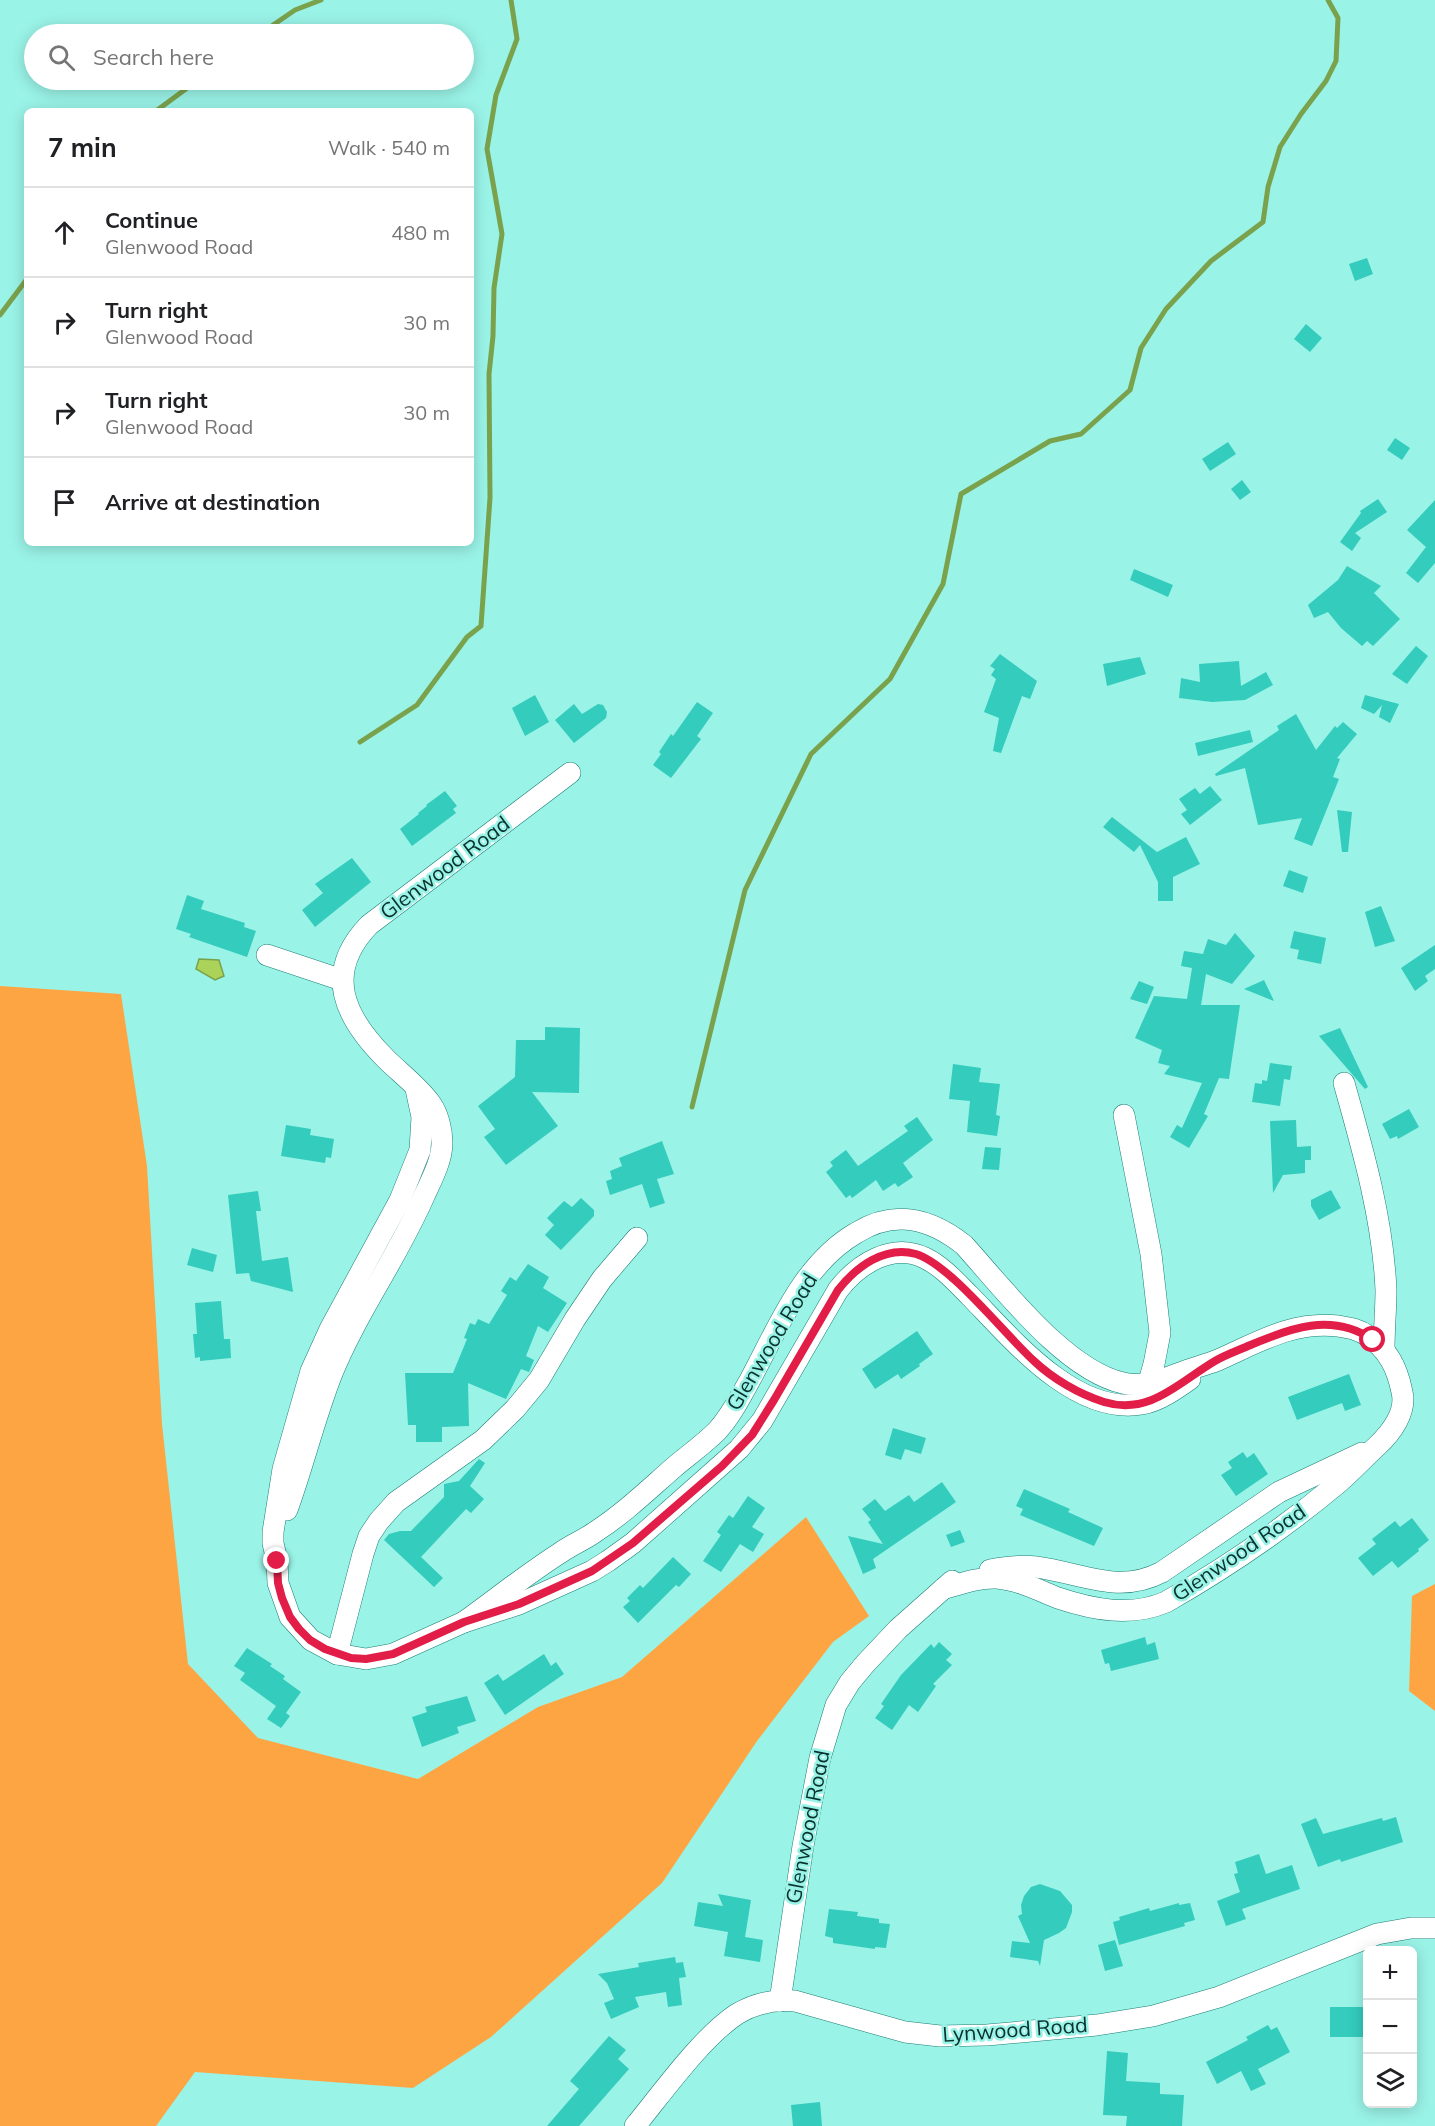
<!DOCTYPE html>
<html lang="en">
<head>
<meta charset="utf-8">
<style>
	:root { --surface:#fff; --page:#f6f6f6; --text:#202124; --muted:#757577; --line:#e0e0e0 }
	body { margin:0; font-family:Mulish,sans-serif; background:var(--page); color:var(--text) }
	.controls { position:absolute; right:18px; bottom:18px; display:grid; overflow:hidden; border-radius:9px; box-shadow:0 3px 15px #0003 }
	.controls button { width:54px; height:54px; display:grid; place-items:center; padding:0; border:0; border-bottom:2px solid var(--line); background:var(--surface); color:var(--text); font:30px sans-serif }
	.stop { position:absolute; width:18px; height:18px; margin:-14px; border:4px solid #e11d48; border-radius:50%; background:#fff }
	.stop.end { background:#e11d48; border-color:#fff; box-shadow:0 2px 6px #0008 }
	.list { margin:0; padding:0; list-style:none }
	h2 { display:flex; justify-content:space-between; align-items:center; height:78px; margin:0; padding:0 24px; font-size:26px }
	h2 small { font-size:20px; font-weight:400; color:var(--muted) }
	.list li { display:grid; grid-template-columns:39px 1fr auto; gap:18px; align-items:center; box-sizing:border-box; height:90px; padding:0 24px; border-top:2px solid var(--line) }
	.list b { display:block; font-size:22px; white-space:nowrap }
	.list p { margin:0; font-size:20px; white-space:nowrap; color:var(--muted) }
	.list em { font-size:20px; font-style:normal; color:var(--muted) }
	.icon { flex:none; width:33px; height:33px; fill:none; stroke:currentColor; stroke-width:2; stroke-linecap:round; stroke-linejoin:round }
	.map { position:relative; flex:none; width:1435px; height:2126px; overflow:hidden }
	.search { position:absolute; background:var(--surface); box-shadow:0 3px 15px #0003; left:24px; top:24px; width:450px; height:66px; display:flex; align-items:center; gap:15px; box-sizing:border-box; padding:0 21px; border-radius:33px; color:var(--muted); font-size:22px }
	.panel { position:absolute; background:var(--surface); box-shadow:0 3px 15px #0003; left:24px; top:108px; width:450px; height:438px; border-radius:9px }
	.map>svg:first-child { display:block }
</style>
</head>
<body>
<div class="map">
<svg width="1435" height="2126" viewBox="0 0 1435 2126">
	<rect width="100%" height="100%" fill="#9af3e7"/>
	<!-- green -->
	<g fill="#fea543">
		<polygon points="0,986 121,994 147,1166 162,1424 188,1664 258,1738 418,1779 538,1707 622,1677 806,1517 869,1616 833,1642 757,1741 662,1883 491,2037 413,2088 195,2072 156,2126 0,2126"/>
		<polygon points="1435,1584 1435,1711 1409,1691 1412,1596"/>
	</g>
	<!-- water -->
	<polygon fill="#abd259" stroke="#7aa24c" stroke-width="1.5" points="199,959 219,960 224,976 215,980 196,969"/>
	<g fill="none" stroke-linecap="round" stroke-linejoin="round">
		<!-- stream -->
		<g stroke="#7aa24c" stroke-width="5">
			<polyline points="260,34 295,10 321,0"/>
			<polyline points="156,111 198,80"/>
			<polyline points="0,315 27,279"/>
			<polyline points="360,742 417,705 467,637 481,626 490,498 489,374 493,336 494,288 502,234 487,149 496,95 517,39 511,0"/>
			<polyline points="692,1107 745,890 811,754 890,679 943,584 961,494 1050,441 1081,434 1130,390 1141,348 1166,309 1211,261 1263,222 1268,187 1280,147 1301,114 1326,81 1336,61 1338,18 1328,0"/>
		</g>
	</g>
	<!-- building -->
	<g fill="#33ccbd">
		<polygon points="1367,258 1373,274 1355,281 1349,264"/>
		<polygon points="1306,324 1322,338 1310,352 1294,339"/>
		<polygon points="1395,438 1410,448 1402,460 1387,450"/>
		<polygon points="1228,442 1236,454 1210,471 1202,459"/>
		<polygon points="1242,480 1251,492 1240,500 1231,489"/>
		<polygon points="1378,499 1387,512 1355,533 1361,538 1352,551 1340,542 1361,513 1360,511"/>
		<polygon points="1435,500 1435,563 1418,583 1406,573 1426,547 1407,530"/>
		<polygon points="1347,566 1381,586 1374,593 1400,619 1373,646 1367,641 1362,646 1341,628 1328,612 1314,618 1308,605 1338,580"/>
		<polygon points="1134,569 1173,585 1168,597 1130,580"/>
		<polygon points="1416,646 1428,656 1407,684 1392,674"/>
		<polygon points="1000,654 1037,681 1030,699 1022,696 1001,753 993,751 999,718 984,712 996,679 991,675 995,669 990,666"/>
		<polygon points="1140,657 1146,674 1107,686 1103,664"/>
		<polygon points="1239,661 1241,686 1266,672 1273,685 1245,700 1212,702 1179,698 1181,678 1200,682 1199,664"/>
		<polygon points="535,695 549,722 525,736 512,708"/>
		<polygon points="1365,695 1399,704 1390,723 1379,717 1382,705 1374,714 1361,708"/>
		<polygon points="697,702 713,713 697,736 701,739 671,778 653,765 661,754 659,752 671,734 673,736"/>
		<polygon points="574,704 582,714 598,704 603,705 607,712 606,718 574,743 555,720"/>
		<polygon points="1296,714 1316,750 1335,726 1337,728 1343,722 1357,734 1337,758 1340,759 1333,777 1339,779 1312,846 1294,839 1302,818 1258,825 1245,768 1216,776 1215,774 1279,730 1277,726"/>
		<polygon points="1250,730 1253,742 1198,756 1195,743"/>
		<polygon points="1210,786 1222,800 1190,825 1181,814 1187,810 1179,799 1195,788 1200,794"/>
		<polygon points="445,791 457,806 453,809 456,813 412,846 400,829 419,814 418,813 427,806 426,805"/>
		<polygon points="1337,810 1352,812 1348,852 1342,852"/>
		<polygon points="1112,817 1157,852 1186,837 1200,864 1173,877 1173,901 1158,901 1158,882 1140,845 1134,852 1103,827"/>
		<polygon points="352,858 371,882 315,927 302,910 323,893 315,884"/>
		<polygon points="1289,870 1308,877 1303,893 1283,886"/>
		<polygon points="187,895 204,901 201,909 245,923 244,927 256,931 247,957 189,937 191,934 176,929"/>
		<polygon points="1381,906 1395,941 1375,947 1365,912"/>
		<polygon points="1294,931 1326,938 1321,964 1297,959 1299,950 1290,948"/>
		<polygon points="1235,933 1255,956 1232,984 1206,974 1201,1005 1240,1005 1229,1079 1219,1078 1204,1114 1208,1116 1189,1148 1170,1137 1177,1125 1182,1128 1202,1083 1164,1074 1170,1066 1158,1063 1162,1050 1135,1038 1154,996 1187,999 1192,968 1181,966 1184,951 1203,954 1208,939 1226,945"/>
		<polygon points="1435,945 1435,969 1425,976 1428,981 1415,991 1401,968"/>
		<polygon points="1264,980 1274,1001 1244,989"/>
		<polygon points="1139,981 1154,987 1147,1004 1130,999"/>
		<polygon points="545,1027 580,1028 579,1093 532,1092 558,1126 506,1165 484,1137 495,1129 478,1106 515,1077 516,1040 545,1040"/>
		<polygon points="1340,1028 1368,1087 1365,1089 1319,1036"/>
		<polygon points="1270,1063 1292,1066 1290,1080 1284,1079 1280,1106 1252,1102 1255,1083 1262,1084 1262,1080 1267,1081"/>
		<polygon points="953,1064 981,1068 979,1082 1000,1084 996,1115 1000,1116 997,1136 967,1132 970,1101 949,1099"/>
		<polygon points="1409,1109 1419,1127 1398,1139 1397,1136 1390,1139 1382,1124"/>
		<polygon points="917,1117 933,1140 903,1163 913,1177 898,1187 895,1183 883,1191 876,1180 852,1198 850,1195 846,1198 826,1172 833,1166 830,1162 846,1150 858,1166 908,1131 904,1126"/>
		<polygon points="1296,1120 1297,1147 1311,1146 1311,1160 1305,1160 1305,1173 1283,1175 1273,1193 1270,1121"/>
		<polygon points="286,1125 311,1129 310,1135 334,1139 331,1158 326,1157 325,1163 281,1156"/>
		<polygon points="662,1141 674,1174 657,1179 665,1203 650,1208 642,1184 610,1195 606,1181 612,1179 610,1171 622,1166 619,1158"/>
		<polygon points="985,1147 1001,1148 999,1170 982,1169"/>
		<polygon points="1331,1190 1341,1208 1319,1220 1311,1206 1311,1200"/>
		<polygon points="258,1191 261,1211 256,1211 262,1261 288,1257 293,1292 251,1281 249,1273 236,1274 228,1195"/>
		<polygon points="581,1198 594,1210 594,1216 561,1250 545,1235 554,1225 547,1218 564,1201 572,1207"/>
		<polygon points="192,1248 217,1255 213,1272 187,1265"/>
		<polygon points="528,1264 549,1277 543,1288 567,1303 548,1332 538,1326 526,1356 534,1360 529,1372 521,1369 506,1399 468,1383 469,1426 442,1427 442,1442 416,1442 416,1425 408,1425 405,1373 453,1373 467,1339 464,1338 470,1323 475,1325 478,1319 489,1324 507,1295 501,1291 510,1277 516,1281"/>
		<polygon points="221,1301 224,1339 230,1339 231,1358 200,1361 200,1357 195,1358 193,1334 197,1334 195,1303"/>
		<polygon points="917,1331 933,1354 919,1364 920,1366 901,1379 898,1374 875,1389 862,1369"/>
		<polygon points="1349,1374 1361,1405 1345,1411 1342,1403 1297,1420 1288,1397"/>
		<polygon points="893,1428 926,1438 921,1454 905,1449 901,1460 885,1455"/>
		<polygon points="1243,1452 1247,1458 1254,1453 1268,1474 1236,1496 1221,1475 1232,1468 1228,1462"/>
		<polygon points="479,1459 485,1463 470,1486 484,1499 471,1513 466,1509 421,1557 443,1578 434,1587 384,1540 389,1534 400,1531 411,1531 444,1497 444,1484 459,1481"/>
		<polygon points="942,1482 956,1502 873,1559 876,1568 863,1574 848,1536 883,1544 868,1522 871,1520 862,1509 875,1499 885,1511 909,1495 914,1502"/>
		<polygon points="1024,1489 1070,1509 1068,1512 1103,1528 1094,1546 1020,1515 1023,1509 1016,1506"/>
		<polygon points="748,1496 765,1508 752,1527 764,1534 753,1552 740,1544 721,1572 703,1561 721,1535 717,1532 729,1515 733,1518"/>
		<polygon points="1412,1518 1429,1540 1418,1549 1419,1551 1398,1568 1392,1561 1373,1576 1358,1558 1376,1544 1372,1539 1395,1521 1400,1527"/>
		<polygon points="960,1530 965,1542 951,1547 946,1535"/>
		<polygon points="673,1557 691,1574 679,1587 676,1585 638,1623 623,1607 630,1601 627,1598 640,1585 643,1588"/>
		<polygon points="1145,1637 1147,1645 1155,1642 1159,1659 1111,1671 1109,1663 1105,1664 1101,1650"/>
		<polygon points="939,1642 952,1654 946,1660 952,1665 933,1684 936,1686 918,1712 909,1705 892,1730 875,1718 884,1706 881,1704 901,1675 931,1644 934,1648"/>
		<polygon points="247,1648 272,1664 270,1666 285,1676 283,1679 301,1692 286,1713 290,1716 281,1728 267,1719 276,1706 240,1680 245,1673 234,1666"/>
		<polygon points="544,1654 551,1666 556,1662 564,1674 505,1715 484,1683 498,1674 503,1681"/>
		<polygon points="467,1696 476,1721 457,1727 459,1733 422,1747 412,1717 427,1712 425,1707"/>
		<polygon points="1396,1817 1403,1842 1341,1862 1340,1859 1318,1867 1301,1824 1316,1818 1323,1834 1382,1818 1383,1821"/>
		<polygon points="1259,1854 1266,1874 1292,1865 1300,1889 1242,1909 1246,1919 1226,1926 1217,1901 1240,1892 1234,1874 1238,1873 1235,1862"/>
		<polygon points="1040,1884 1060,1891 1072,1905 1072,1912 1066,1928 1059,1933 1044,1940 1040,1966 1038,1961 1010,1957 1012,1941 1030,1943 1018,1916 1022,1914 1021,1905 1024,1896 1031,1887"/>
		<polygon points="718,1894 751,1900 745,1937 763,1940 760,1962 724,1956 728,1932 694,1926 698,1902 723,1906"/>
		<polygon points="1179,1903 1179,1905 1190,1903 1195,1920 1184,1923 1185,1926 1119,1945 1113,1922 1120,1920 1119,1917 1149,1908 1150,1911"/>
		<polygon points="829,1909 858,1912 857,1916 879,1919 879,1923 890,1924 886,1948 875,1947 875,1949 833,1943 833,1938 825,1936"/>
		<polygon points="1115,1940 1123,1966 1105,1971 1098,1945"/>
		<polygon points="675,1957 676,1963 683,1962 686,1977 679,1978 682,2005 668,2007 666,1992 635,1997 639,2007 611,2019 604,2003 614,1999 607,1983 598,1974 639,1967 638,1963"/>
		<rect x="1330" y="2007" width="38" height="30"/>
		<polygon points="1268,2025 1271,2030 1277,2027 1290,2052 1258,2069 1266,2084 1251,2091 1241,2071 1217,2084 1206,2062 1248,2040 1246,2037"/>
		<polygon points="609,2036 626,2050 618,2059 629,2069 579,2126 547,2126 579,2089 570,2081"/>
		<polygon points="1107,2051 1128,2053 1126,2081 1160,2083 1160,2094 1184,2095 1182,2126 1126,2126 1127,2116 1103,2115"/>
		<polygon points="820,2102 822,2126 793,2126 791,2105"/>
	</g>
	<g fill="none" stroke-linecap="round" stroke-linejoin="round">
		<defs>
			<g id="minor">
				<polyline points="267,955 342,980"/>
				<path d="M 1344,1083 C 1363,1150 1383,1220 1386,1290 C 1386,1309 1384,1330 1384,1349"/>
				<path d="M 416,1089 L 422,1117 L 420,1150 L 400,1200 L 330,1329 L 311,1371 L 283,1469 L 273,1532 L 273,1543 L 277,1561 L 278,1583 L 290,1617 L 311,1640 L 337,1654 L 366,1659 L 393,1654 L 464,1622 L 519,1604 L 592,1571 L 608,1561 L 633,1543 L 739,1449 L 762,1421 L 838,1290 C 858,1264 892,1242 925,1258 C 943,1267 956,1282 970,1296 C 1012,1339 1075,1416 1142,1404 C 1159,1401 1176,1389 1190,1379"/>
				<polyline points="1124,1115 1151,1254 1160,1333 1154,1364 1146,1392"/>
				<path d="M 287,1510 C 303,1466 314,1420 331,1376 C 356,1313 398,1257 425,1194 C 432,1179 442,1160 442,1143 C 442,1130 438,1114 431,1104 C 419,1087 400,1073 386,1059 C 344,1017 323,973 369,925 L 570,773"/>
				<path d="M 990,1570 C 1005,1567 1020,1565 1036,1567 C 1082,1573 1118,1595 1162,1572 L 1279,1492 L 1362,1453"/>
				<path d="M 464,1622 C 496,1599 527,1574 560,1553 C 571,1545 584,1540 595,1532 C 623,1514 647,1491 672,1469 C 687,1456 703,1445 717,1431 C 731,1416 741,1396 751,1378 C 779,1326 803,1264 856,1233 C 895,1209 930,1218 964,1245 C 1003,1288 1065,1370 1123,1383 C 1142,1388 1162,1380 1180,1373 C 1192,1368 1206,1365 1218,1360 C 1259,1342 1292,1321 1338,1326 C 1350,1328 1358,1329 1368,1336 C 1388,1350 1397,1367 1402,1392 C 1407,1412 1391,1433 1377,1446 C 1363,1459 1351,1472 1337,1484 C 1284,1528 1226,1568 1166,1602 C 1131,1617 1094,1610 1058,1598 C 1038,1590 1019,1580 997,1578 C 978,1577 960,1584 943,1589"/>
				<polyline points="337,1654 363,1554 369,1536 379,1521 396,1502 483,1440 515,1409 539,1380 575,1319 602,1279 637,1238"/>
				<polyline points="780,2001 803,1846 820,1758 836,1705 850,1682 865,1664 898,1629 952,1581"/>
				<path d="M 635,2126 C 663,2092 701,2038 737,2014 C 754,2004 775,1999 795,2001 L 905,2032 L 940,2036 L 987,2035 L 1097,2025 L 1153,2016 L 1219,1997 L 1377,1934 L 1411,1928 L 1435,1928"/>
			</g>
		</defs>
		<!-- minor casing -->
		<use href="#minor" stroke="#1a7e74" stroke-width="22"/>
		<!-- minor -->
		<use href="#minor" stroke="#fff" stroke-width="21"/>
	</g>
	<g fill="none" stroke-linecap="round" stroke-linejoin="round">
		<!-- route -->
		<path stroke="#e11d48" stroke-width="8" d="M 277,1561 L 278,1583 L 282,1598 L 290,1617 L 299,1629 L 310,1640 L 325,1649 L 351,1658 L 366,1659 L 393,1654 L 464,1622 L 519,1604 L 592,1571 L 633,1543 L 722,1466 L 752,1435 L 774,1400 L 838,1290 C 856,1267 885,1245 916,1254 C 951,1265 1005,1335 1034,1361 C 1053,1379 1079,1394 1104,1402 C 1150,1416 1179,1382 1215,1361 C 1225,1355 1237,1351 1248,1346 C 1290,1328 1332,1312 1373,1340"/>
	</g>
	<g text-anchor="middle" stroke-width="5" stroke-linejoin="round" paint-order="stroke">
		<!-- street labels -->
		<g font-size="21" fill="#09312d" stroke="#9af3e7">
			<text transform="translate(445 868) rotate(-37)" y="7">Glenwood Road</text>
			<text transform="translate(772 1342) rotate(-59)" y="7">Glenwood Road</text>
			<text transform="translate(1239 1553) rotate(-34)" y="7">Glenwood Road</text>
			<text transform="translate(808 1827) rotate(-79)" y="7">Glenwood Road</text>
			<text transform="translate(1015 2030) rotate(-4)" y="7">Lynwood Road</text>
		</g>
	</g>
</svg>
<div class="controls">
<button>+</button>
<button>−</button>
<button><svg class="icon" aria-label="layers" viewBox="0 0 24 24"><path d="M12 4l9 5-9 5-9-5zM3 14l9 5 9-5"/></svg></button>
</div>
<div class="stop" style="left:1373px;top:1340px"></div>
<div class="stop end" style="left:277px;top:1561px"></div>
<div class="search"><svg class="icon" aria-label="search" viewBox="0 0 24 24"><circle cx="10" cy="10" r="6"/><path d="M15 15l6 6"/></svg>Search here</div>
<section class="panel">
<h2>7 min<small>Walk · 540 m</small></h2>
<ul class="list">
<li><svg class="icon" aria-label="ahead" viewBox="0 0 24 24"><path d="M12 20V5M6 11l6-6 6 6"/></svg><div><b>Continue</b><p>Glenwood Road</p></div><em>480 m</em></li>
<li><svg class="icon" aria-label="right" viewBox="0 0 24 24"><path d="M7 20v-9h11M14 6l5 5-5 5"/></svg><div><b>Turn right</b><p>Glenwood Road</p></div><em>30 m</em></li>
<li><svg class="icon" aria-label="right" viewBox="0 0 24 24"><path d="M7 20v-9h11M14 6l5 5-5 5"/></svg><div><b>Turn right</b><p>Glenwood Road</p></div><em>30 m</em></li>
<li><svg class="icon" aria-label="arrive" viewBox="0 0 24 24"><path d="M6 21V4h12l-3 4 3 4H6"/></svg><div><b>Arrive at destination</b></div></li>
</ul>
</section>
</div>
</body>
</html>
